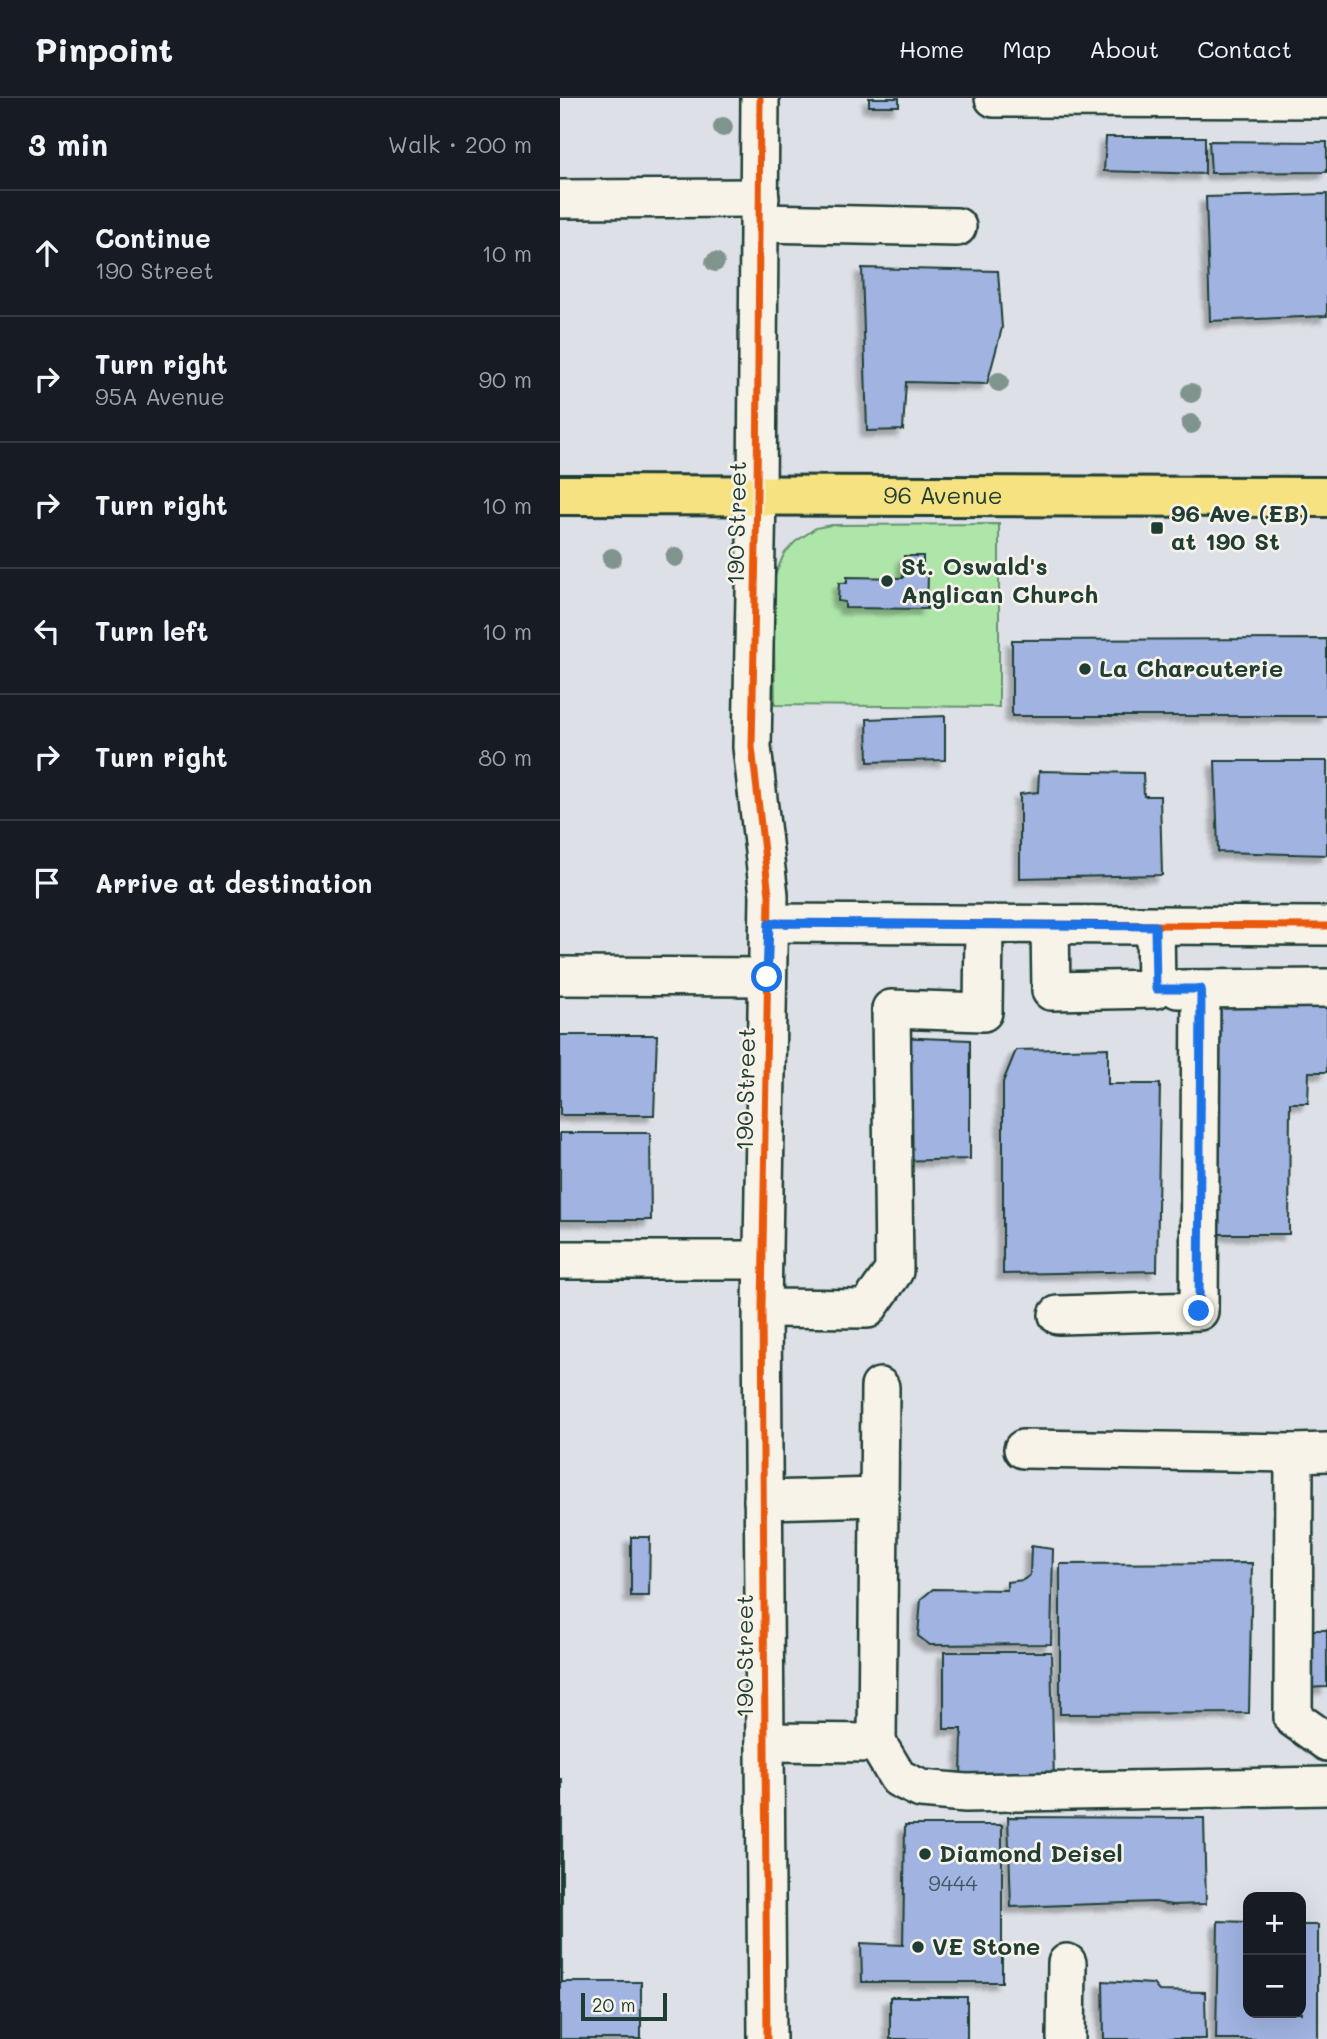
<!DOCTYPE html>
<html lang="en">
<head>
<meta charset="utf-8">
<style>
	:root { --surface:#171b24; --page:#20242c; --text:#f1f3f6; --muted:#9ea1a6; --line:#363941 }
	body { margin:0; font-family:Mali,sans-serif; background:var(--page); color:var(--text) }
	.controls { position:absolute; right:21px; bottom:21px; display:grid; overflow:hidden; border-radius:14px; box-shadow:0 7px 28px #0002 }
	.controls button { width:63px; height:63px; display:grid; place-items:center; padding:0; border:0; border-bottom:2px solid var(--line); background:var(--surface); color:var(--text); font:35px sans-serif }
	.scale { position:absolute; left:21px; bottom:18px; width:86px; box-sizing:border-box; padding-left:7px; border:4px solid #1f3d34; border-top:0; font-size:19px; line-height:24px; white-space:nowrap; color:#1f3d34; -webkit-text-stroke:5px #f7f3e8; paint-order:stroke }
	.stop { position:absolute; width:21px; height:21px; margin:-16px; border:5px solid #1a73e8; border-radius:50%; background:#fff }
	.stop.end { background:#1a73e8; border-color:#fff; box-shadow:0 2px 7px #0008 }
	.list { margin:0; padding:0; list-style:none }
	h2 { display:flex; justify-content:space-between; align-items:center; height:91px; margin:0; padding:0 28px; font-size:30px }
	h2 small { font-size:23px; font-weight:400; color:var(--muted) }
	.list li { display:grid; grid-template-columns:46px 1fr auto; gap:21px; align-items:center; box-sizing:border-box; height:126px; padding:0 28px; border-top:2px solid var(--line) }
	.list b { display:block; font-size:26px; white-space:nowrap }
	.list p { margin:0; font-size:23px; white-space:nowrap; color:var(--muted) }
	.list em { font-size:23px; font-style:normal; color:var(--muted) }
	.icon { flex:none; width:38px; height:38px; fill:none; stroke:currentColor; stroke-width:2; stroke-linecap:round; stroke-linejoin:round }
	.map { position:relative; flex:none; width:767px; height:1941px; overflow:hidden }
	header { display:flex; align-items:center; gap:42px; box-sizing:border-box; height:98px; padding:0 35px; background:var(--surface); border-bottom:2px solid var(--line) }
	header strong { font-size:33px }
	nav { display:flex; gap:38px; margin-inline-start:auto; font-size:24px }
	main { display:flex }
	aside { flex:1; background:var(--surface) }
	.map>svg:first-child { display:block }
</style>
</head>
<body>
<header>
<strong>Pinpoint</strong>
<nav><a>Home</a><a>Map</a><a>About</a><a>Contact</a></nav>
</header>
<main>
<aside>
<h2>3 min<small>Walk · 200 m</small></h2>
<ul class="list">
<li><svg class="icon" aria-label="ahead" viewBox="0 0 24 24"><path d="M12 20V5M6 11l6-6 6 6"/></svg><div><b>Continue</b><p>190 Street</p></div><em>10 m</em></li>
<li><svg class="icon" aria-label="right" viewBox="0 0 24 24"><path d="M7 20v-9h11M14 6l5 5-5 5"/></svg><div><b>Turn right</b><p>95A Avenue</p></div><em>90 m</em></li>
<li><svg class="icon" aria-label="right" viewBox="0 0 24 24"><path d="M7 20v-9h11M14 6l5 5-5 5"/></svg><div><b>Turn right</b></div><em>10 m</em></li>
<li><svg class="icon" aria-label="left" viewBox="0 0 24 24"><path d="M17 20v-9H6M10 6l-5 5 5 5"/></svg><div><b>Turn left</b></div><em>10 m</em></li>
<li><svg class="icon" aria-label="right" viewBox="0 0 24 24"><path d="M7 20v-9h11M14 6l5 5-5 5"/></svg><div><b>Turn right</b></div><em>80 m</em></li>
<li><svg class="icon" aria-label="arrive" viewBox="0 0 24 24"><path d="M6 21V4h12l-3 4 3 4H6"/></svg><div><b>Arrive at destination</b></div></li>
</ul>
</aside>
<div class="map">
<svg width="767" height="1941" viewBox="0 0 767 1941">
	<defs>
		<filter id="shadow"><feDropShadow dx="-6" dy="6" stdDeviation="2" flood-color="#0004"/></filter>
	</defs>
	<rect width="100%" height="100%" fill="#dde0e6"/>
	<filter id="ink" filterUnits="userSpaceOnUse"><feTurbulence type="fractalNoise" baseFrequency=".0143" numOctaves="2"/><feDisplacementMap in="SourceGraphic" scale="14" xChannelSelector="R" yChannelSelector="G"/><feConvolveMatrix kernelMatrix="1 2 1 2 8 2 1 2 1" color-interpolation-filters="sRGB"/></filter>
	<g filter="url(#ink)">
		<!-- green -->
		<polygon fill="#aee6aa" stroke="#66926f" stroke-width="2" points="439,426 439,609 215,607 213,482 224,456 235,444 256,430 271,427"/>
		<!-- building -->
		<g fill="#a0b3e1" stroke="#1f3d34" stroke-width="2" filter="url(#shadow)">
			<rect x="309" y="0" width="30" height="8"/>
			<polygon points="546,39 645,39 645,76 544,73"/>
			<polygon points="649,43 767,44 767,74 651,75"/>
			<polygon points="767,96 767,218 650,223 646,99"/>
			<polygon points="302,170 438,173 442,230 427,286 346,284 343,332 307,333"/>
			<polygon points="344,458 363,458 363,477 368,477 367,511 285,510 285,504 278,503 279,485 287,485 287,479 343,480"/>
			<polygon points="767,541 767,618 452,618 452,542"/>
			<polygon points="385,618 385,662 308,664 307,621"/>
			<polygon points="655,663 767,663 767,757 658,754"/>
			<polygon points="479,673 583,675 584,698 600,698 602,777 460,780 460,696 478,694"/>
			<polygon points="652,905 767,906 767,974 749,974 748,1005 730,1005 729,1136 650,1136"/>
			<polygon points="0,937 97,937 94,1017 0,1017"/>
			<polygon points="335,939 410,942 410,1061 336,1063"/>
			<polygon points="548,950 548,986 600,986 597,1173 443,1176 443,984 456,952"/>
			<polygon points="0,1035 90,1035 91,1122 0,1122"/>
			<polygon points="71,1439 90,1439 89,1498 71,1498"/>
			<polygon points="471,1448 493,1451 491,1546 370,1547 358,1538 361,1501 373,1491 447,1492 447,1484 463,1482 470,1477"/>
			<polygon points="692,1465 689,1615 500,1616 500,1466"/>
			<polygon points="747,1532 767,1532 767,1589 744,1590"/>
			<polygon points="384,1554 491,1554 494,1683 401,1683 402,1631 384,1631"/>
			<polygon points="0,1681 2,1681 2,1884 81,1884 81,1941 0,1941"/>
			<polygon points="448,1719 644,1720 646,1806 612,1807 595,1804 451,1809"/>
			<polygon points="345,1727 442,1727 442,1884 302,1884 301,1845 343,1847"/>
			<polygon points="658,1823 688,1824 688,1915 741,1915 741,1827 758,1827 758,1941 656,1941"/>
			<polygon points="543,1883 593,1886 599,1893 645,1894 646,1941 544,1941"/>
			<rect x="330" y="1899" width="77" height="42"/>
		</g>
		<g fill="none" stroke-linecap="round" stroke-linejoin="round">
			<defs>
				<g id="minor">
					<polyline points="200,0 197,396 192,649 209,797 202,1210 207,1941"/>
					<polyline points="434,0 767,1"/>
					<polyline points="0,101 200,100"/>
					<polyline points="200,125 397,129"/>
					<polyline points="209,825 767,828"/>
					<polyline points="490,827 491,893 596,891 595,828"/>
					<polyline points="0,878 207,879"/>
					<polyline points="618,891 767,890"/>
					<polyline points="0,1162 203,1162"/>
					<polyline points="202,1210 307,1211 334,1173 331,911 423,914 424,827"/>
					<polyline points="498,1217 639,1213 641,891"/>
					<polyline points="463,1351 734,1355"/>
					<polyline points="767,1354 734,1355 733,1620 767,1644"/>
					<polyline points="203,1402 320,1399"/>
					<polyline points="205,1644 317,1645 320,1289"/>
					<polyline points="317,1645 338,1680 361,1691 406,1695 767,1688"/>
					<polyline points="506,1941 507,1865"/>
				</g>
				<g id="major">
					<path id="s1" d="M 0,397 L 767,399"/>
				</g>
			</defs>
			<!-- minor casing -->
			<use href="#minor" stroke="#1f3d34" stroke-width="42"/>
			<!-- major casing -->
			<use href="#major" stroke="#1f3d34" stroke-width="44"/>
			<!-- minor -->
			<use href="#minor" stroke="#f7f3e8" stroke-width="37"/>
			<!-- major -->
			<use href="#major" stroke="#f6e281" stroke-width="38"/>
			<defs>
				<g id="cycleway">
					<polyline points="200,0 197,396 192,649 209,797 202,1210 207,1941"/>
					<polyline points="209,825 767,828"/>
				</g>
			</defs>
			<!-- cycleway casing -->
			<use href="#cycleway" stroke="#f7f3e8" stroke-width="11"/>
			<!-- cycleway -->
			<use href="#cycleway" stroke="#e8590c" stroke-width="7"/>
		</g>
		<!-- trees -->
		<g fill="#80948e">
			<circle cx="163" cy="29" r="10"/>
			<circle cx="155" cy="164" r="10"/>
			<circle cx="439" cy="284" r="10"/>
			<circle cx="631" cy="295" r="10"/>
			<circle cx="631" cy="326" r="10"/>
			<circle cx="115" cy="459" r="10"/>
			<circle cx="52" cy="460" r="10"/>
		</g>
	</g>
	<g fill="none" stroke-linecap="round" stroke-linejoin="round" filter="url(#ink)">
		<!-- route -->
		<polyline stroke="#1a73e8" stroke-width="9" points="207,879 209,825 595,828 596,891 641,891 639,1213"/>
	</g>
	<!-- markers -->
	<g fill="#1f3d34" stroke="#f7f3e8" stroke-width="2.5">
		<rect x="590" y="423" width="14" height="14" rx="3.5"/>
		<circle cx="327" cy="483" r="7"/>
		<circle cx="525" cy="571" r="7"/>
		<circle cx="365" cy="1756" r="7"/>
		<circle cx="358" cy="1849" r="7"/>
	</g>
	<g text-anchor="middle" stroke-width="5" stroke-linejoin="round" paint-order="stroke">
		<!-- number labels -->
		<g font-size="21" fill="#3f5a5f">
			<text x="393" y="1793">9444</text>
		</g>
		<!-- street labels -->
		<g font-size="24" fill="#1f3d34" stroke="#f7f3e8">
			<text dy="8" stroke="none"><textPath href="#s1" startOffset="383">96 Avenue</textPath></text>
			<text transform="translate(177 425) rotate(-89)" y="8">190 Street</text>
			<text transform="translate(186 991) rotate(-89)" y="8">190 Street</text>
			<text transform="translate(185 1558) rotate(-90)" y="8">190 Street</text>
		</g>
		<!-- poi labels -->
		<g font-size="24" font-weight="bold" fill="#1f3d34" stroke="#f7f3e8" text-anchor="start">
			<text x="611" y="424">96 Ave (EB)<tspan x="611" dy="28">at 190 St</tspan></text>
			<text x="341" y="477">St. Oswald's<tspan x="341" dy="28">Anglican Church</tspan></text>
			<text x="539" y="579">La Charcuterie</text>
			<text x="379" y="1764">Diamond Deisel</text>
			<text x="372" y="1857">VE Stone</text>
		</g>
	</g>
</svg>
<div class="controls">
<button>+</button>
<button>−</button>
</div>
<div class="scale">20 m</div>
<div class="stop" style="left:207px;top:879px"></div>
<div class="stop end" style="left:639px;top:1213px"></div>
</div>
</main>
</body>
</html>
